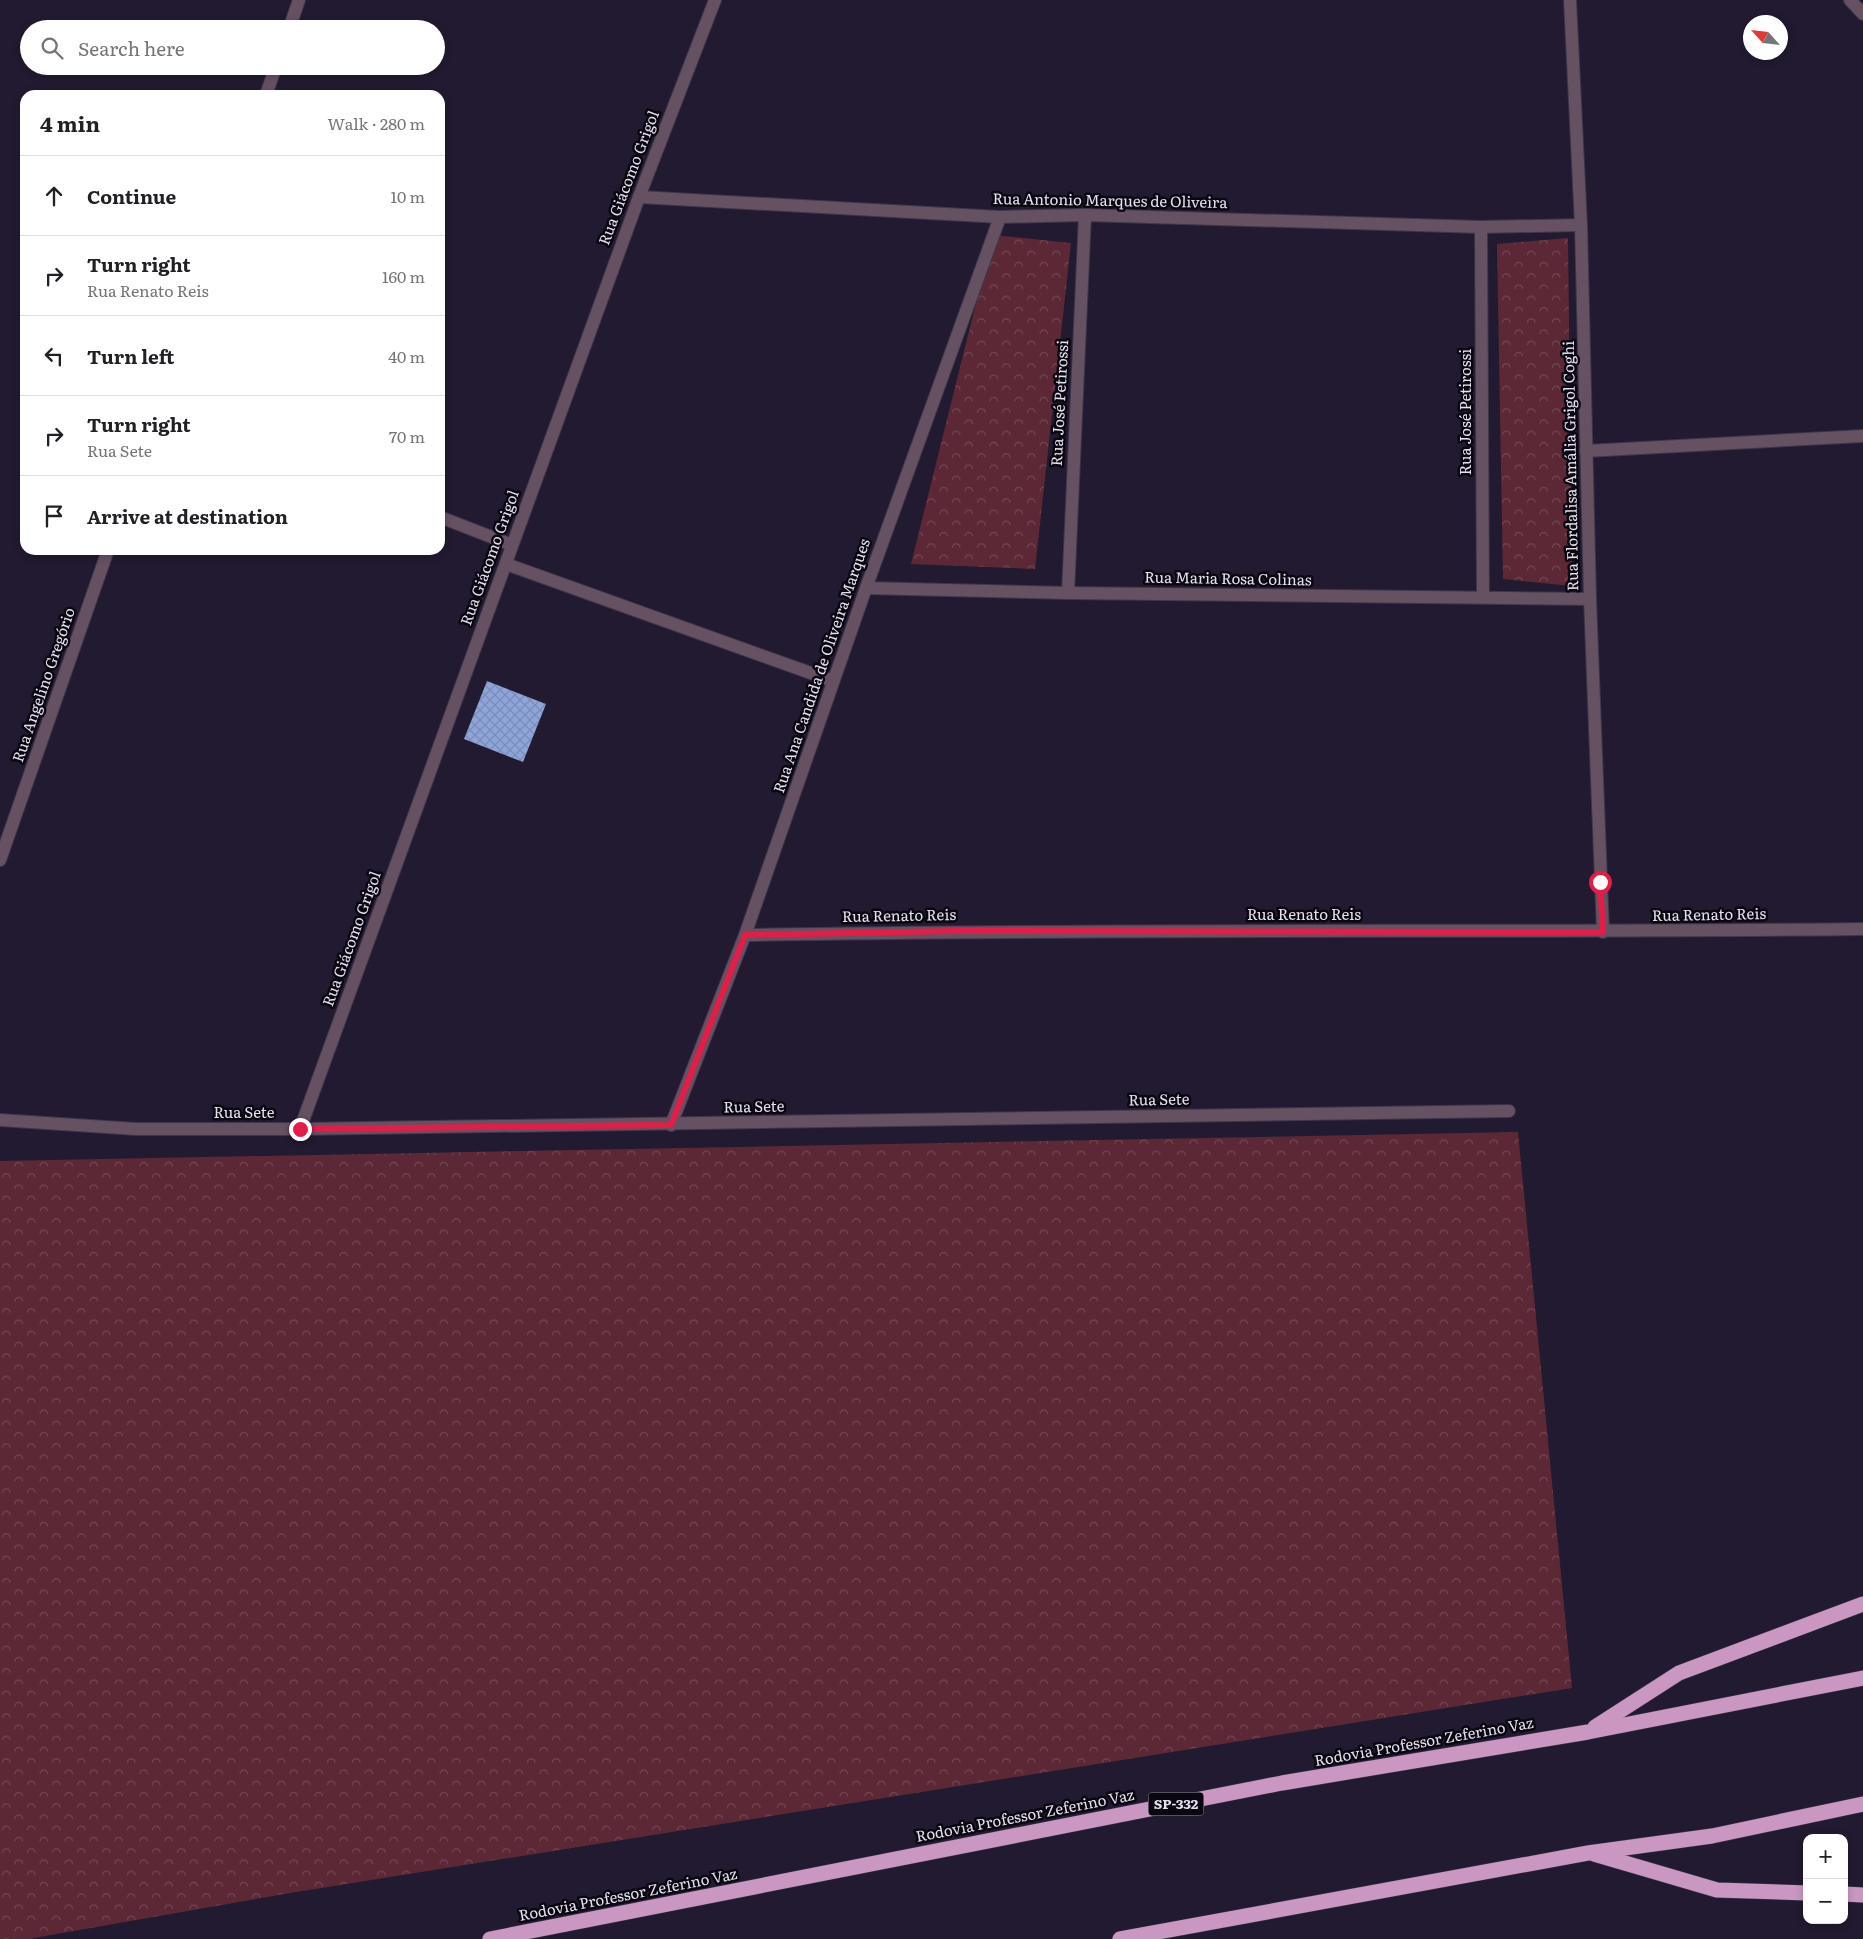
<!DOCTYPE html>
<html lang="en">
<head>
<meta charset="utf-8">
<style>
	:root { --surface:#fff; --page:#f2f2f2; --text:#202124; --muted:#757577; --line:#e0e0e0 }
	body { margin:0; font-family:Literata,serif; background:var(--page); color:var(--text) }
	.controls { position:absolute; right:15px; bottom:15px; display:grid; overflow:hidden; border-radius:10px; box-shadow:0 2px 8px #0003 }
	.controls button { width:45px; height:45px; display:grid; place-items:center; padding:0; border:0; border-bottom:1px solid var(--line); background:var(--surface); color:var(--text); font:25px sans-serif }
	.compass { position:absolute; left:1743px; top:15px; width:45px; height:45px; border-radius:50%; background:var(--surface); box-shadow:0 2px 8px #0003; rotate:297deg }
	.stop { position:absolute; width:15px; height:15px; margin:-11px; border:4px solid #e11d48; border-radius:50%; background:#fff }
	.stop.end { background:#e11d48; border-color:#fff; box-shadow:0 1px 5px #0008 }
	.list { margin:0; padding:0; list-style:none }
	h2 { display:flex; justify-content:space-between; align-items:center; height:65px; margin:0; padding:0 20px; font-size:21px }
	h2 small { font-size:16px; font-weight:400; color:var(--muted) }
	.list li { display:grid; grid-template-columns:32px 1fr auto; gap:15px; align-items:center; box-sizing:border-box; height:80px; padding:0 20px; border-top:1px solid var(--line) }
	.list b { display:block; font-size:19px; white-space:nowrap }
	.list p { margin:0; font-size:16px; white-space:nowrap; color:var(--muted) }
	.list em { font-size:16px; font-style:normal; color:var(--muted) }
	.icon { flex:none; width:28px; height:28px; fill:none; stroke:currentColor; stroke-width:2; stroke-linecap:round; stroke-linejoin:round }
	.map { position:relative; flex:none; width:1863px; height:1939px; overflow:hidden }
	.search { position:absolute; background:var(--surface); box-shadow:0 2px 8px #0003; left:20px; top:20px; width:425px; height:55px; display:flex; align-items:center; gap:12px; box-sizing:border-box; padding:0 18px; border-radius:28px; color:var(--muted); font-size:19px }
	.panel { position:absolute; background:var(--surface); box-shadow:0 2px 8px #0003; left:20px; top:90px; width:425px; height:465px; border-radius:15px }
	.map>svg:first-child { display:block }
</style>
</head>
<body>
<div class="map">
<svg width="1863" height="1939" viewBox="0 0 1863 1939">
	<defs>
		<pattern id="park-crowns" width="20" height="18" patternUnits="userSpaceOnUse" patternTransform="scale(1.25)"><rect width="20" height="18" fill="#5c2836"/><path d="M2 6a3 3 0 1 1 6 0M12 15a3 3 0 1 1 6 0" fill="none" stroke="#734753"/></pattern>
		<pattern id="building-cross-hatch" width="8" height="8" patternUnits="userSpaceOnUse" patternTransform="scale(1.25)"><rect width="8" height="8" fill="#8ea5db"/><path d="M0 0l8 8M0 8l8-8" fill="none" stroke="#7c8cb6"/></pattern>
	</defs>
	<rect width="100%" height="100%" fill="#221a30"/>
	<!-- park -->
	<g fill="url(#park-crowns)">
		<polygon points="993,235 1071,243 1035,569 911,564"/>
		<polygon points="1568,238 1572,586 1503,579 1497,244"/>
		<polygon points="1518,1132 1572,1688 284,1894 28,1939 0,1939 0,1161"/>
	</g>
	<!-- building -->
	<polygon fill="url(#building-cross-hatch)" points="487,681 546,704 523,762 464,739"/>
	<g fill="none" stroke-linecap="round" stroke-linejoin="round">
		<defs>
			<g id="lane">
				<polyline points="1586,451 1863,436"/>
				<polyline points="440,517 512,545"/>
				<polyline points="506,564 833,681"/>
			</g>
			<g id="street">
				<polyline points="1570,0 1581,225 1590,599 1603,932"/>
				<polyline points="1850,0 1863,14"/>
				<polyline points="289,29 299,0"/>
				<polyline points="266,95 276,66"/>
				<polyline points="639,197 1000,217 1085,215 1481,227 1581,225"/>
				<polyline points="1481,227 1483,597"/>
				<polyline points="866,588 1068,593 1590,599"/>
				<polyline points="1068,593 1085,215"/>
				<polyline points="0,860 108,550"/>
				<path d="M 745,935 C 1118,928 1490,933 1863,929"/>
				<polyline points="0,1120 136,1129 300,1129 1509,1111"/>
				<polyline points="671,1125 745,935 866,588 1000,217"/>
				<polyline points="300,1129 639,197 715,0"/>
			</g>
			<g id="highway">
				<polyline points="1595,1727 1679,1673 1863,1604"/>
				<polyline points="1594,1854 1717,1890 1807,1893"/>
				<polyline points="1844,1894 1863,1895"/>
				<polyline points="490,1939 1282,1783 1588,1732 1863,1678"/>
				<polyline points="1120,1939 1588,1853 1712,1836 1863,1804"/>
			</g>
		</defs>
		<!-- lane casing -->
		<use href="#lane" stroke="#3d364b" stroke-width="14"/>
		<!-- street casing -->
		<use href="#street" stroke="#3d364b" stroke-width="14"/>
		<!-- highway casing -->
		<use href="#highway" stroke="#3d364b" stroke-width="16"/>
		<!-- lane -->
		<use href="#lane" stroke="#655162" stroke-width="12"/>
		<!-- street -->
		<use href="#street" stroke="#655162" stroke-width="12"/>
		<!-- highway -->
		<use href="#highway" stroke="#c997c1" stroke-width="15"/>
	</g>
	<g fill="none" stroke-linecap="round" stroke-linejoin="round">
		<!-- route -->
		<polyline stroke="#e11d48" stroke-width="6" points="300,1129 671,1125 745,935 954,931 1603,932 1600,882"/>
	</g>
	<g text-anchor="middle" stroke-width="5" stroke-linejoin="round" paint-order="stroke">
		<!-- shield labels -->
		<rect fill="#0a0710" stroke="#a39fad" stroke-width="1" x="1148.5" y="1792.5" width="55" height="23" rx="4"/>
		<g font-size="14" font-weight="bold" fill="#e4e0f0">
			<text x="1176" y="1809">SP-332</text>
		</g>
		<!-- street labels -->
		<g font-size="15" fill="#e4e0f0" stroke="#0a0710">
			<text transform="translate(629 178) rotate(-69)" y="5">Rua Giácomo Grigol</text>
			<text transform="translate(1110 201) rotate(1)" y="5">Rua Antonio Marques de Oliveira</text>
			<text transform="translate(1060 403) rotate(-87)" y="5">Rua José Petirossi</text>
			<text transform="translate(1466 412) rotate(-90)" y="5">Rua José Petirossi</text>
			<text transform="translate(1571 466) rotate(-91)" y="5">Rua Flordalisa Amália Grigol Coghi</text>
			<text transform="translate(490 558) rotate(-70)" y="5">Rua Giácomo Grigol</text>
			<text transform="translate(1228 579) rotate(1)" y="5">Rua Maria Rosa Colinas</text>
			<text transform="translate(822 666) rotate(-71)" y="5">Rua Ana Candida de Oliveira Marques</text>
			<text transform="translate(44 685) rotate(-71)" y="5">Rua Angelino Gregório</text>
			<text x="1304" y="920">Rua Renato Reis</text>
			<text transform="translate(1709 915) rotate(-1)" y="5">Rua Renato Reis</text>
			<text transform="translate(899 916) rotate(-1)" y="5">Rua Renato Reis</text>
			<text transform="translate(352 939) rotate(-70)" y="5">Rua Giácomo Grigol</text>
			<text transform="translate(1159 1100) rotate(-1)" y="5">Rua Sete</text>
			<text transform="translate(754 1107) rotate(-1)" y="5">Rua Sete</text>
			<text x="244" y="1118">Rua Sete</text>
			<text transform="translate(1424 1742) rotate(-10)" y="5">Rodovia Professor Zeferino Vaz</text>
			<text transform="translate(1025 1816) rotate(-11)" y="5">Rodovia Professor Zeferino Vaz</text>
			<text transform="translate(628 1895) rotate(-11)" y="5">Rodovia Professor Zeferino Vaz</text>
		</g>
	</g>
</svg>
<div class="controls">
<button>+</button>
<button>−</button>
</div>
<svg class="compass" viewBox="-18 -18 36 36"><path d="M0-13l5 13h-10z" fill="#e53935"/><path d="M0 13l5-13h-10z" fill="#757577"/></svg>
<div class="stop" style="left:1600px;top:882px"></div>
<div class="stop end" style="left:300px;top:1129px"></div>
<div class="search"><svg class="icon" aria-label="search" viewBox="0 0 24 24"><circle cx="10" cy="10" r="6"/><path d="M15 15l6 6"/></svg>Search here</div>
<section class="panel">
<h2>4 min<small>Walk · 280 m</small></h2>
<ul class="list">
<li><svg class="icon" aria-label="ahead" viewBox="0 0 24 24"><path d="M12 20V5M6 11l6-6 6 6"/></svg><div><b>Continue</b></div><em>10 m</em></li>
<li><svg class="icon" aria-label="right" viewBox="0 0 24 24"><path d="M7 20v-9h11M14 6l5 5-5 5"/></svg><div><b>Turn right</b><p>Rua Renato Reis</p></div><em>160 m</em></li>
<li><svg class="icon" aria-label="left" viewBox="0 0 24 24"><path d="M17 20v-9H6M10 6l-5 5 5 5"/></svg><div><b>Turn left</b></div><em>40 m</em></li>
<li><svg class="icon" aria-label="right" viewBox="0 0 24 24"><path d="M7 20v-9h11M14 6l5 5-5 5"/></svg><div><b>Turn right</b><p>Rua Sete</p></div><em>70 m</em></li>
<li><svg class="icon" aria-label="arrive" viewBox="0 0 24 24"><path d="M6 21V4h12l-3 4 3 4H6"/></svg><div><b>Arrive at destination</b></div></li>
</ul>
</section>
</div>
</body>
</html>
